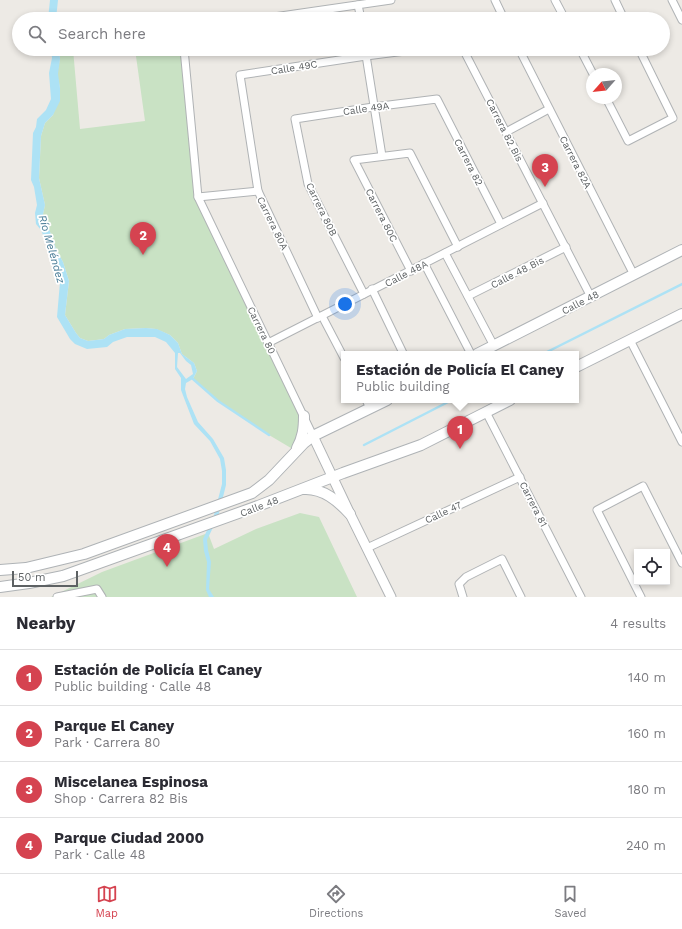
<!DOCTYPE html>
<html lang="en">
<head>
<meta charset="utf-8">
<style>
	:root { --surface:#fff; --page:#f7f7f7; --text:#2b2b33; --muted:#7c7c81; --line:#e1e1e2; --accent:#d54350 }
	body { margin:0; font-family:"Work Sans",sans-serif; background:var(--page); color:var(--text) }
	.controls { position:absolute; right:12px; bottom:12px; display:grid; overflow:hidden; border-radius:0px; box-shadow:0 2px 6px #0003 }
	.controls button { width:36px; height:36px; display:grid; place-items:center; padding:0; border:0; border-bottom:1px solid var(--line); background:var(--surface); color:var(--text); font:20px sans-serif }
	.compass { position:absolute; left:586px; top:68px; width:36px; height:36px; border-radius:50%; background:var(--surface); box-shadow:0 2px 6px #0003; rotate:243deg }
	.scale { position:absolute; left:12px; bottom:10px; width:66px; box-sizing:border-box; padding-left:4px; border:2px solid #5d6163; border-top:0; font-size:11px; line-height:14px; white-space:nowrap; color:#5d6163; -webkit-text-stroke:3px #fff; paint-order:stroke }
	.you { position:absolute; left:345px; top:304px; width:14px; height:14px; margin:-10px; border:3px solid #fff; border-radius:50%; background:#1a73e8; box-shadow:0 0 0 6px #1a73e833 }
	.badge { display:grid; place-items:center; width:26px; height:26px; border-radius:50%; background:var(--accent); color:#fff; font-size:13px; font-weight:700 }
	.pin { position:absolute; translate:-50% -33px; filter:drop-shadow(0 1px 2px #0008) }
	.pin::after { content:''; position:absolute; top:21px; width:14px; height:12px; background:inherit; clip-path:polygon(0 0,100% 0,50% 100%) }
	.popup { position:absolute; left:341px; top:351px; width:238px; height:52px; box-sizing:border-box; display:grid; place-content:center; border-radius:0px; background:var(--surface); filter:drop-shadow(0 1px 3px #0005); font-size:13px; white-space:nowrap; color:var(--muted) }
	.popup b { font-size:15px; color:var(--text) }
	.popup::after { content:''; position:absolute; left:50%; top:100%; margin-left:-8px; border:8px solid transparent; border-top-color:var(--surface) }
	.list { margin:0; padding:0; list-style:none }
	h2 { display:flex; justify-content:space-between; align-items:center; height:52px; margin:0; padding:0 16px; font-size:17px }
	h2 small { font-size:13px; font-weight:400; color:var(--muted) }
	.list li { display:grid; grid-template-columns:26px 1fr auto; gap:12px; align-items:center; box-sizing:border-box; height:56px; padding:0 16px; border-top:1px solid var(--line) }
	.list b { display:block; font-size:15px; white-space:nowrap }
	.list p { margin:0; font-size:13px; white-space:nowrap; color:var(--muted) }
	.list em { font-size:13px; font-style:normal; color:var(--muted) }
	.icon { flex:none; width:22px; height:22px; fill:none; stroke:currentColor; stroke-width:2; stroke-linecap:round; stroke-linejoin:round }
	.map { position:relative; flex:none; width:682px; height:597px; overflow:hidden }
	.search { position:absolute; background:var(--surface); box-shadow:0 2px 6px #0003; left:12px; right:12px; top:12px; height:44px; display:flex; align-items:center; gap:10px; box-sizing:border-box; padding:0 14px; border-radius:22px; color:var(--muted); font-size:15px }
	.sheet { height:276px; background:var(--surface) }
	nav { display:flex; justify-content:space-around; align-items:center; box-sizing:border-box; height:56px; border-top:1px solid var(--line); background:var(--surface); font-size:11px; color:var(--muted) }
	nav a { display:grid; justify-items:center; gap:2px }
	nav .on { color:var(--accent) }
	.map>svg:first-child { display:block }
</style>
</head>
<body>
<div class="map">
<svg width="682" height="597" viewBox="0 0 682 597">
	<rect width="100%" height="100%" fill="#edeae5"/>
	<!-- green -->
	<g fill="#c9e2c4">
		<polygon points="59,49 73,49 80,129 145,121 135,49 184,49 198,197 304,416 296,451 269,435 218,401 193,379 197,371 194,363 182,354 178,343 170,335 156,329 146,328 125,329 109,335 104,339 88,341 80,338 76,333 65,315 69,281 63,262 56,249 48,226 44,221 43,214 45,205 39,178 41,136 45,123 53,115 60,88 57,74 60,59"/>
		<polygon points="300,513 319,517 357,597 51,597 102,572 208,533 214,549 256,529"/>
	</g>
	<!-- water -->
	<g fill="#ade2f5" fill-rule="evenodd">
		<polygon points="50,0 58,0 56,19 48,19"/>
		<path d="M 51,49 L 59,49 L 60,59 L 58,74 L 60,88 L 60,101 L 53,115 L 45,123 L 41,136 L 39,178 L 45,205 L 43,214 L 44,221 L 48,226 L 56,249 L 63,262 L 69,281 L 65,315 L 76,333 L 80,338 L 88,341 L 104,339 L 109,335 L 125,329 L 146,328 L 157,329 L 170,335 L 178,343 L 182,354 L 194,363 L 197,371 L 193,379 L 186,383 L 185,389 L 187,397 L 198,422 L 213,439 L 224,458 L 226,470 L 226,485 L 218,517 L 207,540 L 208,550 L 211,562 L 209,589 L 214,597 L 209,597 L 206,590 L 207,562 L 204,551 L 203,539 L 214,515 L 222,484 L 222,471 L 220,459 L 210,441 L 194,424 L 184,398 L 181,390 L 181,378 L 175,369 L 175,353 L 166,342 L 155,337 L 127,337 L 113,342 L 107,347 L 87,349 L 75,344 L 70,339 L 57,317 L 60,282 L 56,265 L 41,230 L 36,224 L 35,213 L 37,205 L 34,187 L 31,180 L 33,133 L 36,127 L 37,119 L 46,110 L 51,99 L 49,73 L 52,58 ZM 178,353 L 180,353 L 186,361 L 191,365 L 193,374 L 186,379 L 177,367 Z"/>
	</g>
	<g fill="none" stroke-linecap="round" stroke-linejoin="round">
		<!-- stream -->
		<g stroke="#ade2f5" stroke-width="2.5">
			<polyline points="543,354 682,284"/>
			<polyline points="193,379 218,401 269,435"/>
			<polyline points="364,445 452,400"/>
		</g>
		<defs>
			<g id="minor">
				<polyline points="495,0 504,19"/>
				<polyline points="555,0 565,19"/>
				<polyline points="615,0 624,19"/>
				<polyline points="672,0 682,20"/>
				<polyline points="358,5 361,19"/>
				<polyline points="260,19 391,0"/>
				<polyline points="184,49 198,197 313,436"/>
				<polyline points="365,49 382,156"/>
				<polyline points="463,49 591,297"/>
				<polyline points="519,49 634,275"/>
				<polyline points="580,49 593,74"/>
				<polyline points="606,98 628,141 673,118 639,49"/>
				<polyline points="506,132 549,109"/>
				<polyline points="198,197 258,191"/>
				<polyline points="445,253 494,346"/>
				<polyline points="424,263 471,354"/>
				<polyline points="411,271 354,160 410,153 458,247"/>
				<polyline points="372,289 403,353"/>
				<polyline points="364,294 308,184 295,119 373,107 437,99 501,224"/>
				<polyline points="468,296 566,247"/>
				<polyline points="322,316 344,358"/>
				<polyline points="318,318 258,191 240,75 366,56 421,49"/>
				<polyline points="630,340 682,442"/>
				<polyline points="268,343 543,203"/>
				<polyline points="366,400 370,408"/>
				<polyline points="486,412 581,597"/>
				<polyline points="367,548 520,477"/>
				<polyline points="57,597 97,589 102,597"/>
				<polyline points="463,597 459,584 466,577 502,559 521,597"/>
				<polyline points="641,597 597,510 643,486 682,563"/>
			</g>
			<polyline id="tertiary" points="313,436 350,514 391,597"/>
			<g id="secondary">
				<polyline points="477,354 682,250"/>
				<polyline points="576,367 682,314"/>
				<path d="M 297,448 C 303,437 304,428 304,416"/>
				<path d="M 304,489 C 323,488 338,501 350,514"/>
				<polyline points="0,570 26,568 84,554 252,493 269,480 304,443 313,436 387,400"/>
				<polyline points="0,587 29,583 63,576 258,506 343,473 421,445 510,400"/>
			</g>
		</defs>
		<!-- minor casing -->
		<use href="#minor" stroke="#b0b3b5" stroke-width="9"/>
		<!-- tertiary casing -->
		<use href="#tertiary" stroke="#b0b3b5" stroke-width="11"/>
		<!-- secondary casing -->
		<use href="#secondary" stroke="#afb3b6" stroke-width="12"/>
		<!-- minor -->
		<use href="#minor" stroke="#fff" stroke-width="7"/>
		<!-- tertiary -->
		<use href="#tertiary" stroke="#fff" stroke-width="9"/>
		<!-- secondary -->
		<use href="#secondary" stroke="#fff" stroke-width="10"/>
	</g>
	<g text-anchor="middle" stroke-width="3.5" stroke-linejoin="round" paint-order="stroke">
		<!-- street labels -->
		<g font-size="10" fill="#5d6163" stroke="#fff">
			<text transform="translate(294 67) rotate(-9)" y="4">Calle 49C</text>
			<text transform="translate(366 108) rotate(-8)" y="4">Calle 49A</text>
			<text transform="translate(505 130) rotate(63)" y="4">Carrera 82 Bis</text>
			<text transform="translate(469 162) rotate(63)" y="4">Carrera 82</text>
			<text transform="translate(576 162) rotate(63)" y="4">Carrera 82A</text>
			<text transform="translate(322 209) rotate(64)" y="4">Carrera 80B</text>
			<text transform="translate(382 215) rotate(63)" y="4">Carrera 80C</text>
			<text transform="translate(273 223) rotate(64)" y="4">Carrera 80A</text>
			<text transform="translate(517 272) rotate(-27)" y="4">Calle 48 Bis</text>
			<text transform="translate(406 273) rotate(-27)" y="4">Calle 48A</text>
			<text transform="translate(580 302) rotate(-27)" y="4">Calle 48</text>
			<text transform="translate(262 330) rotate(64)" y="4">Carrera 80</text>
			<text transform="translate(534 504) rotate(63)" y="4">Carrera 81</text>
			<text transform="translate(259 506) rotate(-21)" y="4">Calle 48</text>
			<text transform="translate(443 512) rotate(-25)" y="4">Calle 47</text>
		</g>
		<!-- water labels -->
		<g font-size="11" font-style="italic" fill="#457a95" stroke="#fff">
			<text transform="translate(52 249) rotate(74)" y="4">Río Meléndez</text>
		</g>
	</g>
</svg>
<div class="controls">
<button><svg class="icon" aria-label="locate" viewBox="0 0 24 24"><circle cx="12" cy="12" r="6"/><path d="M12 2v4M12 18v4M2 12h4M18 12h4"/></svg></button>
</div>
<svg class="compass" viewBox="-18 -18 36 36"><path d="M0-13l5 13h-10z" fill="#e53935"/><path d="M0 13l5-13h-10z" fill="#7c7c81"/></svg>
<div class="scale">50 m</div>
<div class="you"></div>
<div class="pin badge" style="left:460px;top:449px">1</div>
<div class="popup"><b>Estación de Policía El Caney</b>Public building</div>
<div class="pin badge" style="left:143px;top:255px">2</div>
<div class="pin badge" style="left:545px;top:187px">3</div>
<div class="pin badge" style="left:167px;top:567px">4</div>
<div class="search"><svg class="icon" aria-label="search" viewBox="0 0 24 24"><circle cx="10" cy="10" r="6"/><path d="M15 15l6 6"/></svg>Search here</div>
</div>
<section class="sheet">
<h2>Nearby<small>4 results</small></h2>
<ul class="list">
<li><span class="badge">1</span><div><b>Estación de Policía El Caney</b><p>Public building · Calle 48</p></div><em>140 m</em></li>
<li><span class="badge">2</span><div><b>Parque El Caney</b><p>Park · Carrera 80</p></div><em>160 m</em></li>
<li><span class="badge">3</span><div><b>Miscelanea Espinosa</b><p>Shop · Carrera 82 Bis</p></div><em>180 m</em></li>
<li><span class="badge">4</span><div><b>Parque Ciudad 2000</b><p>Park · Calle 48</p></div><em>240 m</em></li>
</ul>
</section>
<nav>
<a class="on"><svg class="icon" aria-label="map" viewBox="0 0 24 24"><path d="M3 6l6-2 6 2 6-2v14l-6 2-6-2-6 2zM9 4v14M15 6v14"/></svg>Map</a>
<a><svg class="icon" aria-label="directions" viewBox="0 0 24 24"><path d="M12 3l9 9-9 9-9-9zM9 14v-3h6M13 9l2 2-2 2"/></svg>Directions</a>
<a><svg class="icon" aria-label="saved" viewBox="0 0 24 24"><path d="M7 4h10v16l-5-4-5 4z"/></svg>Saved</a>
</nav>
</body>
</html>
